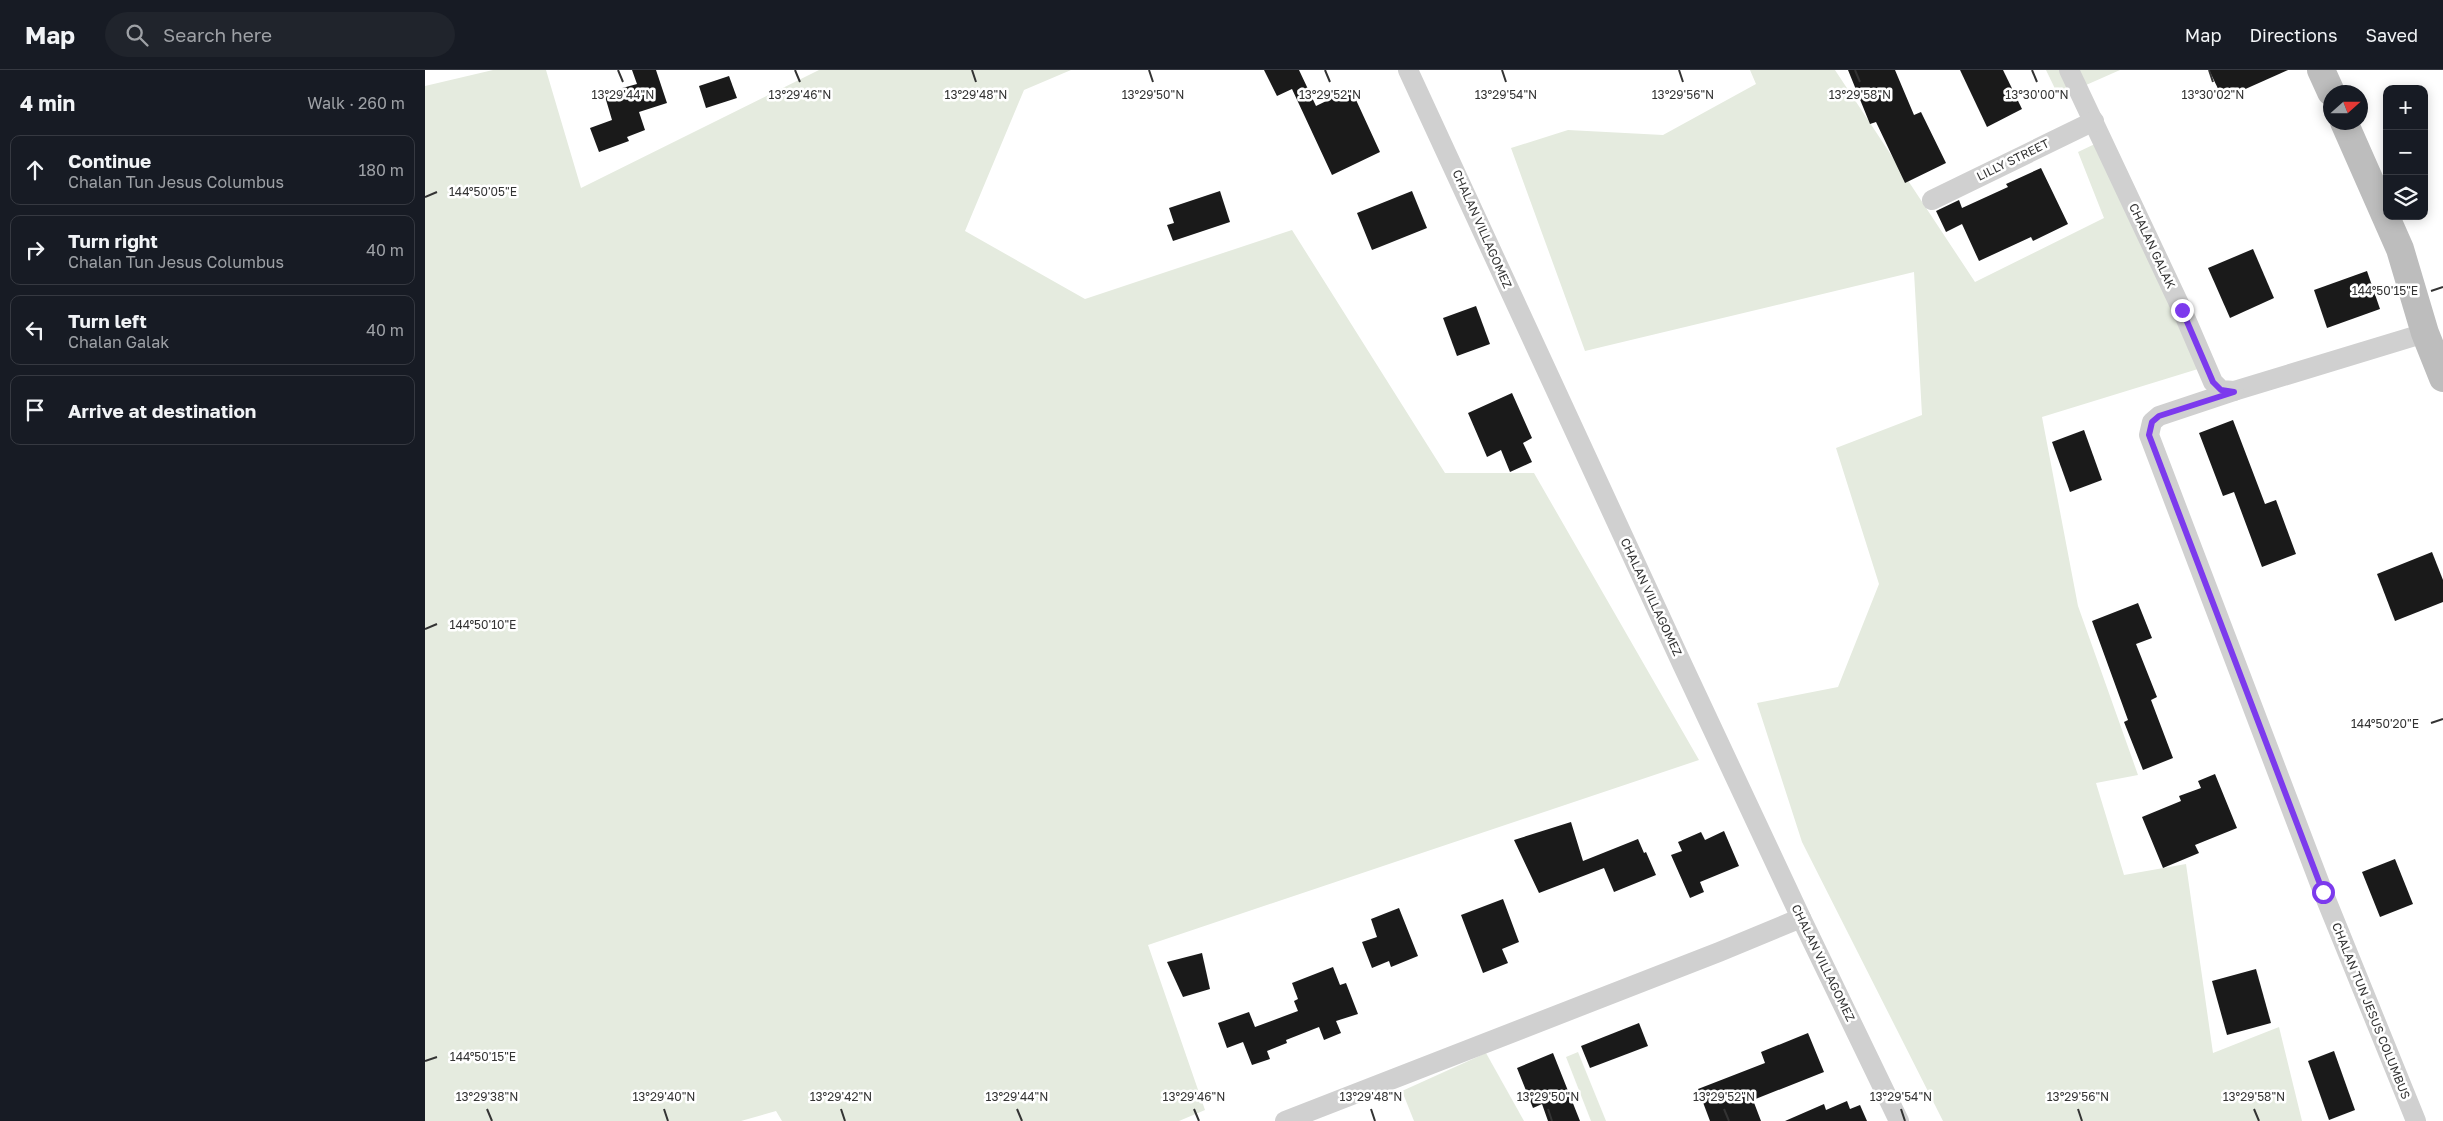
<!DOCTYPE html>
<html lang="en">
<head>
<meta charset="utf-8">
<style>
	:root { --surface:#171b24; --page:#20242c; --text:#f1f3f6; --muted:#9ea1a6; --line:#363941 }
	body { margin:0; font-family:"Golos Text",sans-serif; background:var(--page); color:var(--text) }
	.controls { position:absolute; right:15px; top:15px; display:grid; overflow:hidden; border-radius:10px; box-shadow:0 2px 12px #0003 }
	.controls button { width:45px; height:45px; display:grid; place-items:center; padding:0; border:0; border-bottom:1px solid var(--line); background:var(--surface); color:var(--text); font:25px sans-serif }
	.compass { position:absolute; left:1898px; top:15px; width:45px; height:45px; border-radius:50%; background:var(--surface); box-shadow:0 2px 12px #0003; rotate:69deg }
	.stop { position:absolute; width:15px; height:15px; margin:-11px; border:4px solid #7c3aed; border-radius:50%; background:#fff }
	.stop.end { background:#7c3aed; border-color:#fff; box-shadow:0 1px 5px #0008 }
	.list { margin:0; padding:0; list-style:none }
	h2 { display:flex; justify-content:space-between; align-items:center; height:65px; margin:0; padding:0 20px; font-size:21px }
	h2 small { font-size:16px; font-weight:400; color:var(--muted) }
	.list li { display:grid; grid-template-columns:32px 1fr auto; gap:15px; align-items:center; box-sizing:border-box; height:70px; margin:0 10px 10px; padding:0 10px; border:1px solid var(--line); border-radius:10px }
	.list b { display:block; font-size:19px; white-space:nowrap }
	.list p { margin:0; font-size:16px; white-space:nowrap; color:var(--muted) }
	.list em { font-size:16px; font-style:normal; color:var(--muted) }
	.icon { flex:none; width:28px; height:28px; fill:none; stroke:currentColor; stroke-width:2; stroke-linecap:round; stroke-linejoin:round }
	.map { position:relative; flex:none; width:2018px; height:1051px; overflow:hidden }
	header { display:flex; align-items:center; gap:30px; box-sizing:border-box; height:70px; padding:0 25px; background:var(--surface); border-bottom:1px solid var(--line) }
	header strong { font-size:24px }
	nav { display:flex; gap:28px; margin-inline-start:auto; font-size:18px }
	.search { width:350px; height:45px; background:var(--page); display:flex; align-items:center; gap:12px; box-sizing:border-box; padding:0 18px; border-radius:28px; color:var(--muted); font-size:19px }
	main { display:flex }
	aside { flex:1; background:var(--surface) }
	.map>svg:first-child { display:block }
</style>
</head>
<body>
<header>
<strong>Map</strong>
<div class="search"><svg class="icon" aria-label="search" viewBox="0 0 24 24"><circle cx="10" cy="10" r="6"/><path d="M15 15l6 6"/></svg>Search here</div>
<nav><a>Map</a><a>Directions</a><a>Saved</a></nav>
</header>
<main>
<aside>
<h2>4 min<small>Walk · 260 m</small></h2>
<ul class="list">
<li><svg class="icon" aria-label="ahead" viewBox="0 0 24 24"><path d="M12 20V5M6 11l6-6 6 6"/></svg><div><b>Continue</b><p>Chalan Tun Jesus Columbus</p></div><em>180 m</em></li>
<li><svg class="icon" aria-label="right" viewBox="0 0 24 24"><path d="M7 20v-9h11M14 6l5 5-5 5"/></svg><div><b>Turn right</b><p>Chalan Tun Jesus Columbus</p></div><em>40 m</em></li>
<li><svg class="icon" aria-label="left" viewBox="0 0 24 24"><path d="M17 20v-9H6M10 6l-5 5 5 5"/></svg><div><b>Turn left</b><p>Chalan Galak</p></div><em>40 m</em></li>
<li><svg class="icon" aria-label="arrive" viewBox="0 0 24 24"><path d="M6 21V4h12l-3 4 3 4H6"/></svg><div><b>Arrive at destination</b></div></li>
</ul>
</aside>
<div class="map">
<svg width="2018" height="1051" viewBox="0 0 2018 1051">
	<rect width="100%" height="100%" fill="#fff"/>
	<!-- green -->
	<g fill="#e5ebdf">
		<polygon points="68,0 121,0 156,118 394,0 646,0 599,20 540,161 660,229 867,160 1020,403 1109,403 1274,690 723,875 780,1040 754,1051 357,1051 351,1041 316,1051 0,1051 0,16"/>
		<polygon points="1325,0 1410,0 1550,212 1679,148 1653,82 1674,72 1773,299 1617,347 1653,536 1713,705 1671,713 1699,805 1761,794 1788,983 1854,957 1877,1051 1518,1051 1377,772 1332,633 1413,617 1454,514 1411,378 1497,345 1489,202 1160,281 1086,78 1143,60 1238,65 1331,14"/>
		<polygon points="1621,0 1695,0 1634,27"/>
		<polygon points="1153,982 1181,1051 1166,1051 1141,987"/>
		<polygon points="1061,983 1099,1051 989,1051 977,1021"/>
	</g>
	<!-- building -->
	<g fill="#1a1a1a">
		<polygon points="207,0 231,0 242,33 214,42 220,60 202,67 204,71 174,82 165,58 187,50 179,23 212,14"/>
		<polygon points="839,0 874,0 891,36 926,19 955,82 907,105 867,19 852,26"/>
		<polygon points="1423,0 1470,0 1489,45 1496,42 1521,93 1480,113 1451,52 1445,54"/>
		<polygon points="1535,0 1578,0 1597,39 1562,57"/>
		<polygon points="1784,0 1863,0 1798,29"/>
		<polygon points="304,6 312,28 281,38 274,16"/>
		<polygon points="1616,98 1643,154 1608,171 1606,167 1554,191 1537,154 1521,162 1511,141 1534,130 1537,138 1583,117 1581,114"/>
		<polygon points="795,121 805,152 748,171 742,155 749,153 744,138"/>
		<polygon points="987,121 1002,158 947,180 932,143"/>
		<polygon points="1828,179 1849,228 1805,248 1783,198"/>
		<polygon points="1942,201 1955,239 1902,258 1889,220"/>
		<polygon points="1051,236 1065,274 1032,286 1018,248"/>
		<polygon points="1087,323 1107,368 1098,373 1107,392 1085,402 1076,380 1062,387 1043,343"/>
		<polygon points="1808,350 1840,434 1851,430 1871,484 1837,497 1809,422 1798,426 1774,363"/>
		<polygon points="1659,360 1677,410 1645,422 1627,372"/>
		<polygon points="2007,482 2018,510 2018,532 1970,551 1952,504"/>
		<polygon points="1713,533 1727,568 1711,574 1732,627 1726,630 1748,688 1718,700 1699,652 1703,650 1667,551"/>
		<polygon points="1790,704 1812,758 1770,775 1774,783 1738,798 1717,747 1756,731 1754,726 1776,718 1773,711"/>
		<polygon points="1146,752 1158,791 1213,769 1219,783 1221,782 1231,805 1189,822 1179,798 1114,823 1089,770"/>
		<polygon points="1299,761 1314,796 1275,812 1279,822 1265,828 1246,785 1257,781 1253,772 1276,762 1280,770"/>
		<polygon points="1970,789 1988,834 1955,847 1937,802"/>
		<polygon points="1078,829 1094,872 1077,879 1083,893 1058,903 1036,845"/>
		<polygon points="974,838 993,886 966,897 964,891 947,898 937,872 952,867 946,849"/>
		<polygon points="777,883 785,919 758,927 742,892"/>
		<polygon points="908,897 915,915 921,913 933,944 911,951 916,963 899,970 894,957 861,970 862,973 842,981 845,989 827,995 818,972 802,978 793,953 824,942 830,957 873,941 869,931 873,929 867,913"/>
		<polygon points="1831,899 1846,953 1802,965 1787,911"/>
		<polygon points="1214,953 1223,976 1165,998 1156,976"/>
		<polygon points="1383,963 1399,1002 1328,1030 1336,1051 1285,1051 1273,1019 1340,993 1336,982"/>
		<polygon points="1909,981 1930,1040 1904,1050 1883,991"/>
		<polygon points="1128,983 1155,1051 1123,1051 1117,1034 1108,1038 1092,998"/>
		<polygon points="1422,1031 1425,1039 1435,1035 1442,1051 1360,1051 1399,1034 1401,1040"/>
	</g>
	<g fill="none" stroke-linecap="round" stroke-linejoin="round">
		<!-- minor -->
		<g stroke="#d0d0d0" stroke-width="20">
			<polyline points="983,0 1258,596 1376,848 1474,1051"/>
			<polyline points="1644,0 1757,240 1788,312 1796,320 1809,321 2000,263"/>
			<polyline points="1507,130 1669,51"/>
			<polyline points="1809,321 1734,346 1727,352 1724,365 1898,822 1991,1051"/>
			<polyline points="860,1051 1294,882 1376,848"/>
		</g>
		<!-- secondary -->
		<g stroke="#bdbdbd" stroke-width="28">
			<polyline points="1896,0 1906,22"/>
			<polyline points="1919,52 1975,179 2000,263 2018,308"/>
		</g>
	</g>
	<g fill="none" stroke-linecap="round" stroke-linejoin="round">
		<!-- route -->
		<polyline stroke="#7c3aed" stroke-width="6" points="1757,240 1788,312 1796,320 1809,322 1734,346 1727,352 1724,365 1898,822"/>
	</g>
	<!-- ticks -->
	<path fill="none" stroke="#333" stroke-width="2" d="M 193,0 L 198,12M 370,0 L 375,12M 547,0 L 551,12M 724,0 L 728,12M 900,0 L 905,12M 1077,0 L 1081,12M 1254,0 L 1258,12M 1430,0 L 1435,12M 1607,0 L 1612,12M 1784,0 L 1788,12M 0,127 L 12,122M 2006,221 L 2018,217M 0,559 L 12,554M 2006,653 L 2018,649M 0,991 L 12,987M 62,1039 L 67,1051M 239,1039 L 243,1051M 416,1039 L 420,1051M 592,1039 L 597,1051M 769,1039 L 774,1051M 946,1039 L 950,1051M 1123,1039 L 1127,1051M 1299,1039 L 1304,1051M 1476,1039 L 1480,1051M 1653,1039 L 1657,1051M 1829,1039 L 1834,1051"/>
	<g text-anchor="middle" stroke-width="5" stroke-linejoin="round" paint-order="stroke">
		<!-- street labels -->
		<g font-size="12" fill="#333" stroke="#fff">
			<text transform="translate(1588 90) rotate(-26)" y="4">LILLY STREET</text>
			<text transform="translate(1057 159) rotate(66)" y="4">CHALAN VILLAGOMEZ</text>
			<text transform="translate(1727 176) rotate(65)" y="4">CHALAN GALAK</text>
			<text transform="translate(1226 527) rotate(65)" y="4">CHALAN VILLAGOMEZ</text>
			<text transform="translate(1398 893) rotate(64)" y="4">CHALAN VILLAGOMEZ</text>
			<text transform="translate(1946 941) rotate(68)" y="4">CHALAN TUN JESUS COLUMBUS</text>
		</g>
	</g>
	<g font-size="12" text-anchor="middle" fill="#333" stroke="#fff" stroke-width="5" stroke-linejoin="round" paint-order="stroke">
		<text x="198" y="29">13°29'44"N</text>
		<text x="375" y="29">13°29'46"N</text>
		<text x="551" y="29">13°29'48"N</text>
		<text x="728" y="29">13°29'50"N</text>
		<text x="905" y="29">13°29'52"N</text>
		<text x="1081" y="29">13°29'54"N</text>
		<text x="1258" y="29">13°29'56"N</text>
		<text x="1435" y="29">13°29'58"N</text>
		<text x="1612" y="29">13°30'00"N</text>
		<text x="1788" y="29">13°30'02"N</text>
		<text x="58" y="126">144°50'05"E</text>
		<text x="1960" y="225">144°50'15"E</text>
		<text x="58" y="559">144°50'10"E</text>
		<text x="1960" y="658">144°50'20"E</text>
		<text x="58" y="991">144°50'15"E</text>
		<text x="62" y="1031">13°29'38"N</text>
		<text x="239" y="1031">13°29'40"N</text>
		<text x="416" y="1031">13°29'42"N</text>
		<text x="592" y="1031">13°29'44"N</text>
		<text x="769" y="1031">13°29'46"N</text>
		<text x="946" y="1031">13°29'48"N</text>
		<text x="1123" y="1031">13°29'50"N</text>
		<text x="1299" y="1031">13°29'52"N</text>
		<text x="1476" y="1031">13°29'54"N</text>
		<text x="1653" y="1031">13°29'56"N</text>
		<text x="1829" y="1031">13°29'58"N</text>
	</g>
</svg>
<div class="controls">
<button>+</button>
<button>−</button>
<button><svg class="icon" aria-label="layers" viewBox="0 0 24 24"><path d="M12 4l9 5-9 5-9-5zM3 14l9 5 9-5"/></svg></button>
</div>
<svg class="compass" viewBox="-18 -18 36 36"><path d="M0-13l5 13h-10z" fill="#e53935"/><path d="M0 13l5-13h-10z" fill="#9ea1a6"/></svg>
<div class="stop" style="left:1898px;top:822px"></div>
<div class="stop end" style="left:1757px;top:240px"></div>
</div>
</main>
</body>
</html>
